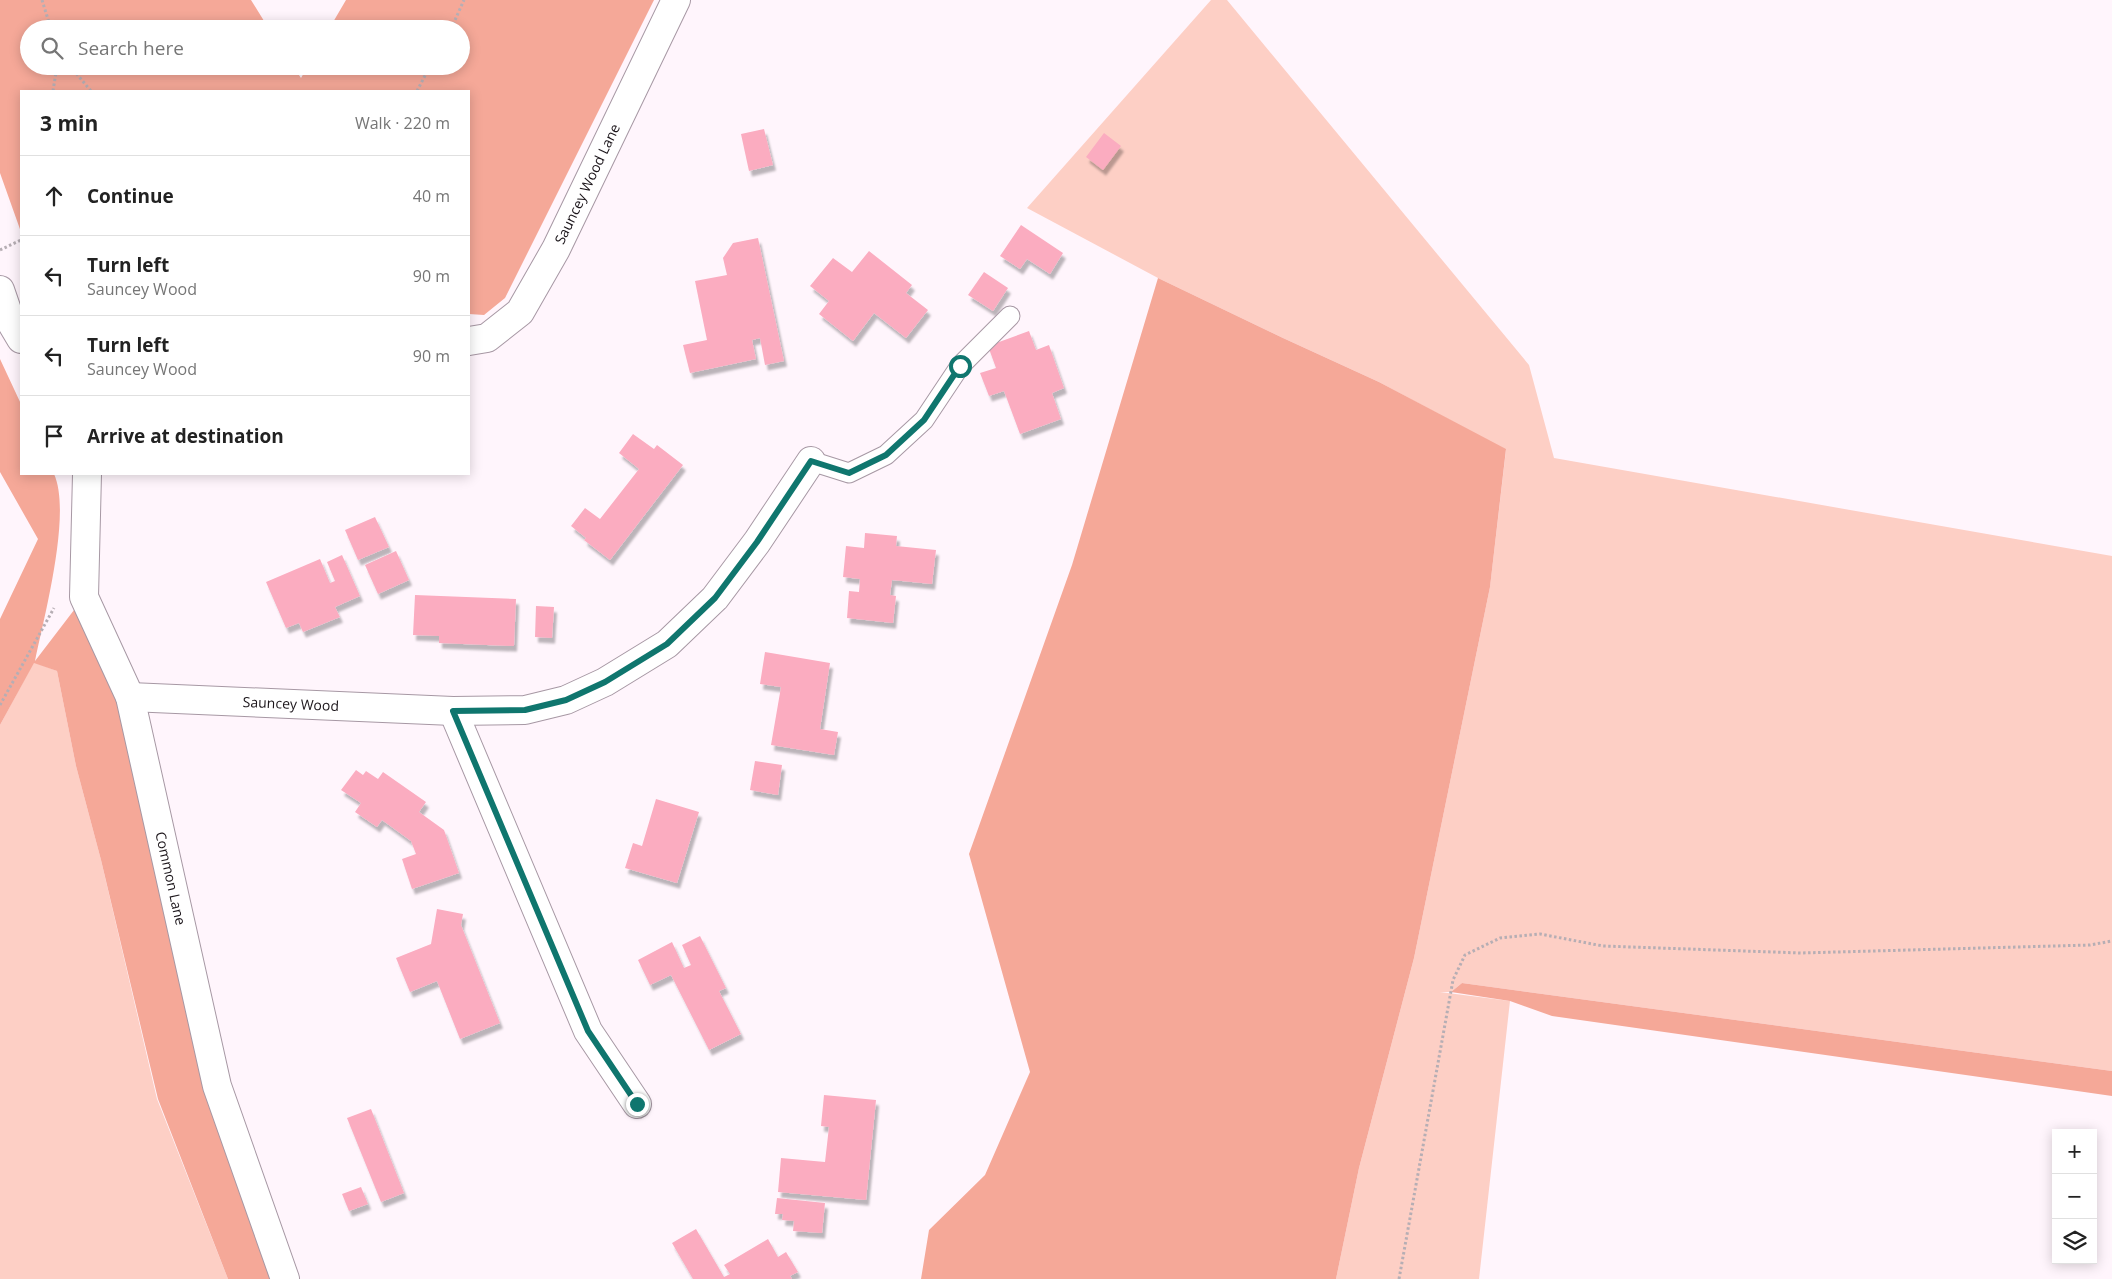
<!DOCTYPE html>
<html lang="en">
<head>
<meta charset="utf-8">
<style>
	:root { --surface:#fff; --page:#f2f2f2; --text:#222; --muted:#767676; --line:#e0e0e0 }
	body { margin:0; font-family:"Open Sans",sans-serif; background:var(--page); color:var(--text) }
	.controls { position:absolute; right:15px; bottom:15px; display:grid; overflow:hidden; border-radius:0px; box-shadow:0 2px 12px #0003 }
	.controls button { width:45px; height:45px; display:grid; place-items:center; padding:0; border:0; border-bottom:1px solid var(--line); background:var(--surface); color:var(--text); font:25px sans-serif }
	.stop { position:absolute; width:15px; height:15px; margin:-11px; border:4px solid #0f766e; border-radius:50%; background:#fff }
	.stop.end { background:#0f766e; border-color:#fff; box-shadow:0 1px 5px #0008 }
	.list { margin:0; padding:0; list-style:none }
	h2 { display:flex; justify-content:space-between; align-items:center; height:65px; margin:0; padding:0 20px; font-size:21px }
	h2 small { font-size:16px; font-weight:400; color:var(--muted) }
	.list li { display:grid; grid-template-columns:32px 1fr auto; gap:15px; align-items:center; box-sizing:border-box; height:80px; padding:0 20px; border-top:1px solid var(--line) }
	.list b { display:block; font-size:19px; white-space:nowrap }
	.list p { margin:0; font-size:16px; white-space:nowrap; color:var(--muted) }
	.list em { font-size:16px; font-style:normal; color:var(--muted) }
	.icon { flex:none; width:28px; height:28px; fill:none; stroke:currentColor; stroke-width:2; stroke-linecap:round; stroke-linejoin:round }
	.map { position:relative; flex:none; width:2112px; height:1279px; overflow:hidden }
	.search { position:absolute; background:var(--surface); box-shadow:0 2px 12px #0003; left:20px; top:20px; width:450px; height:55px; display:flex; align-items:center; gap:12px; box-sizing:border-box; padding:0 18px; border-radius:28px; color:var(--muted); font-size:19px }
	.panel { position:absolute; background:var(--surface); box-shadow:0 2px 12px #0003; left:20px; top:90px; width:450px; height:385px; border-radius:0px }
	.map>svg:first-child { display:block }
</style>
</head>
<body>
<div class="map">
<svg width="2112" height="1279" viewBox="0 0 2112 1279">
	<defs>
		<filter id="shadow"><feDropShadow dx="3" dy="5.5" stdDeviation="1" flood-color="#0004"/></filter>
	</defs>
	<rect width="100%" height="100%" fill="#fff5fc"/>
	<!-- green -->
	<g fill="#fdcfc5">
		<polygon points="1211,0 1227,0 1529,365 1554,458 2112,556 2112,1071 1462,983 1451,992 1440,992 1510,1001 1479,1279 1336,1279 1359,1168 1414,958 1490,587 1506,450 1379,382 1283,338 1158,278 1027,208"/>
		<polygon points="34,662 57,671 76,766 101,860 157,1099 228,1279 0,1279 0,725"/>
	</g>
	<!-- forest -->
	<g fill="#f5a898">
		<polygon points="0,0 251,0 269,29 29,29 29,66 293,66 301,78 308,66 461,66 461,29 329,29 346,0 654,0 505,298 484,315 469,314 469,91 21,91 21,232 0,173"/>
		<polygon points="1158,278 1283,338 1379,382 1506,449 1490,587 1414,958 1359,1168 1336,1279 921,1279 929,1230 985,1175 1030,1072 969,854 1072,565"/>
		<path d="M 0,359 L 21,404 L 21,474 L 54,474 C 72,513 44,617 35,661 L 84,597 L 130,697 L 217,1086 L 285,1279 L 228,1279 L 158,1099 L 101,860 L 76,766 L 57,671 L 34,663 L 0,725 L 0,619 L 38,539 L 0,472 Z"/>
		<polygon points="1462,983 2112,1071 2112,1096 1552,1016 1510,1001 1451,992"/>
	</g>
	<!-- building -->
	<g fill="#fbacc0" filter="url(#shadow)">
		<polygon points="764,129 773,165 749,171 741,134"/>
		<polygon points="1104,133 1121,146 1103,170 1086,157"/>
		<polygon points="1021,225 1063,253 1050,274 1027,259 1020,269 1000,256"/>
		<polygon points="758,238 784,361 765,365 760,338 752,340 756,359 690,373 683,345 707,340 695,281 727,275 723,258 733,243"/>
		<polygon points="869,251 912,285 906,293 928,310 906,338 874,313 853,341 819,314 829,301 810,286 833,258 852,272"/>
		<polygon points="984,272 1008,288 993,311 968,295"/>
		<polygon points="1029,331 1036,350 1049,345 1064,388 1052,393 1061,419 1020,434 1004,391 989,396 980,373 996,368 988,346"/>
		<polygon points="633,434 654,449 657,445 683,465 610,560 584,540 586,538 571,526 585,508 600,519 639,469 619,453"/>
		<polygon points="375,517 389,547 358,560 345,530"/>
		<polygon points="865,533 897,536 896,546 936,550 932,584 892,580 890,595 896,596 893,623 847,618 849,591 859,592 860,579 843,577 846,546 864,548"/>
		<polygon points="396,551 409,580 378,594 365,565"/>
		<polygon points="342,555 360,596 335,607 340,617 303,632 299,623 286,628 266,582 320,559 330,583 335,581 327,562"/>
		<polygon points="415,595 516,599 514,646 439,643 439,636 413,635"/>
		<polygon points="536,606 554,607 552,638 535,637"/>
		<polygon points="765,652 830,663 820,729 838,732 834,755 771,745 781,687 760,684"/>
		<polygon points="755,761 782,765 778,795 750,790"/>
		<polygon points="356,770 363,775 366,771 378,779 383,772 426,802 419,812 444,830 459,873 412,889 402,859 416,854 411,841 382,820 377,827 355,812 361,803 341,790"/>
		<polygon points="656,799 699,812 677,883 625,868 633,843 642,846"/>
		<polygon points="437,909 463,914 461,925 500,1023 460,1039 437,981 410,992 396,958 431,944"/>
		<polygon points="700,936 726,988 719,991 741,1034 709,1050 671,975 650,985 638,960 672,942 684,968 691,965 682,945"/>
		<polygon points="824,1095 876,1100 866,1200 778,1192 781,1158 825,1162 829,1127 821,1126"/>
		<polygon points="371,1109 404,1193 381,1202 347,1118"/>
		<polygon points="361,1187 368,1204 349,1211 342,1194"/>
		<polygon points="777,1198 825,1203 822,1233 793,1231 794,1221 782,1220 783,1214 775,1214"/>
		<polygon points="696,1229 724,1277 730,1274 724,1265 768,1239 778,1257 786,1252 798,1272 790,1276 792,1279 693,1279 672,1243"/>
	</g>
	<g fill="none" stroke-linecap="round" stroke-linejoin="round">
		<defs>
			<polyline id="lane" points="811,461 849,473 886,455 924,420 960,366 1010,316"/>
			<g id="street">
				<polyline points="0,290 11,322 21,339"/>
				<path id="s1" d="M 469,341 L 487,338 L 520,312 L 556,249 L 676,0"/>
				<path id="s2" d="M 87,474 L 84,597 L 130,697 L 217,1086 L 285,1279"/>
				<path id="s3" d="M 130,697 L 453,711 L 525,710 L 566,700 L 605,682 L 667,644 L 715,598 L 757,542 L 811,461"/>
				<polyline points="453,711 588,1031 637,1104"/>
			</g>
		</defs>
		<!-- lane casing -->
		<use href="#lane" stroke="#a798a4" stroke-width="21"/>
		<!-- street casing -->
		<use href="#street" stroke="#a798a4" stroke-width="30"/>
		<!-- path -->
		<g stroke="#b6aeb4" stroke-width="3" stroke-dasharray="2.5 2.5" stroke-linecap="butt">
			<polyline points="42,0 51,29"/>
			<polyline points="451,29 464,0"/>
			<polyline points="70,66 91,91"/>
			<polyline points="53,91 57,66"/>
			<polyline points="417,91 430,66"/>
			<polyline points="0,250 21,240"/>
			<polyline points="0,705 54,608"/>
			<polyline points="1399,1279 1453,980 1465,955 1500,938 1540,934 1603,946 1801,953 2090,945 2112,941"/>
		</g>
		<!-- lane -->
		<use href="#lane" stroke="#fff" stroke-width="19"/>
		<!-- street -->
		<use href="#street" stroke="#fff" stroke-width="28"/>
	</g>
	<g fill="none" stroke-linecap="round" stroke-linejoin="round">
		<!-- route -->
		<polyline stroke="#0f766e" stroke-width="6" points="637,1104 588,1031 453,711 525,710 566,700 605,682 667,644 715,598 757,542 811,461 849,473 886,455 924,420 960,366"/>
	</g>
	<g text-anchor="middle" stroke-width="4" stroke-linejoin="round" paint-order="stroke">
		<!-- street labels -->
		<g font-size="14" fill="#1b151a" stroke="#fff">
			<text dy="5" stroke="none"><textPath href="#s1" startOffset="205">Sauncey Wood Lane</textPath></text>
			<text dy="5" stroke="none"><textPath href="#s3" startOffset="161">Sauncey Wood</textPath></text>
			<text dy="5" stroke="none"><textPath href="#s2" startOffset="419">Common Lane</textPath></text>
		</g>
	</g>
</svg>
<div class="controls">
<button>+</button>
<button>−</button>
<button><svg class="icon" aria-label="layers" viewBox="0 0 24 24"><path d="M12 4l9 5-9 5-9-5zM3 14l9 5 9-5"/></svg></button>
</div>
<div class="stop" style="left:960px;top:366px"></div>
<div class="stop end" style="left:637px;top:1104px"></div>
<div class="search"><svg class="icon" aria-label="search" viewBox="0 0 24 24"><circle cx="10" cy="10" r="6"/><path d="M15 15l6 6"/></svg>Search here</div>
<section class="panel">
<h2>3 min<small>Walk · 220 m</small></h2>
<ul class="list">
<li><svg class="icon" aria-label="ahead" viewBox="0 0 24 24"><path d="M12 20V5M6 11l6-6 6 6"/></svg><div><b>Continue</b></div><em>40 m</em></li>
<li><svg class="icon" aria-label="left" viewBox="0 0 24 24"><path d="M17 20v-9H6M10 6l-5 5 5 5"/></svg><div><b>Turn left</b><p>Sauncey Wood</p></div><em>90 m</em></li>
<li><svg class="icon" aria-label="left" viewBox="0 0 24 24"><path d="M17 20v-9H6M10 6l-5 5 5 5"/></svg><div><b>Turn left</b><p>Sauncey Wood</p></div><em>90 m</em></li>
<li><svg class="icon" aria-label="arrive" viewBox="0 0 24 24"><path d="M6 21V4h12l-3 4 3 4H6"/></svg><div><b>Arrive at destination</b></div></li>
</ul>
</section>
</div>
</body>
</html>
